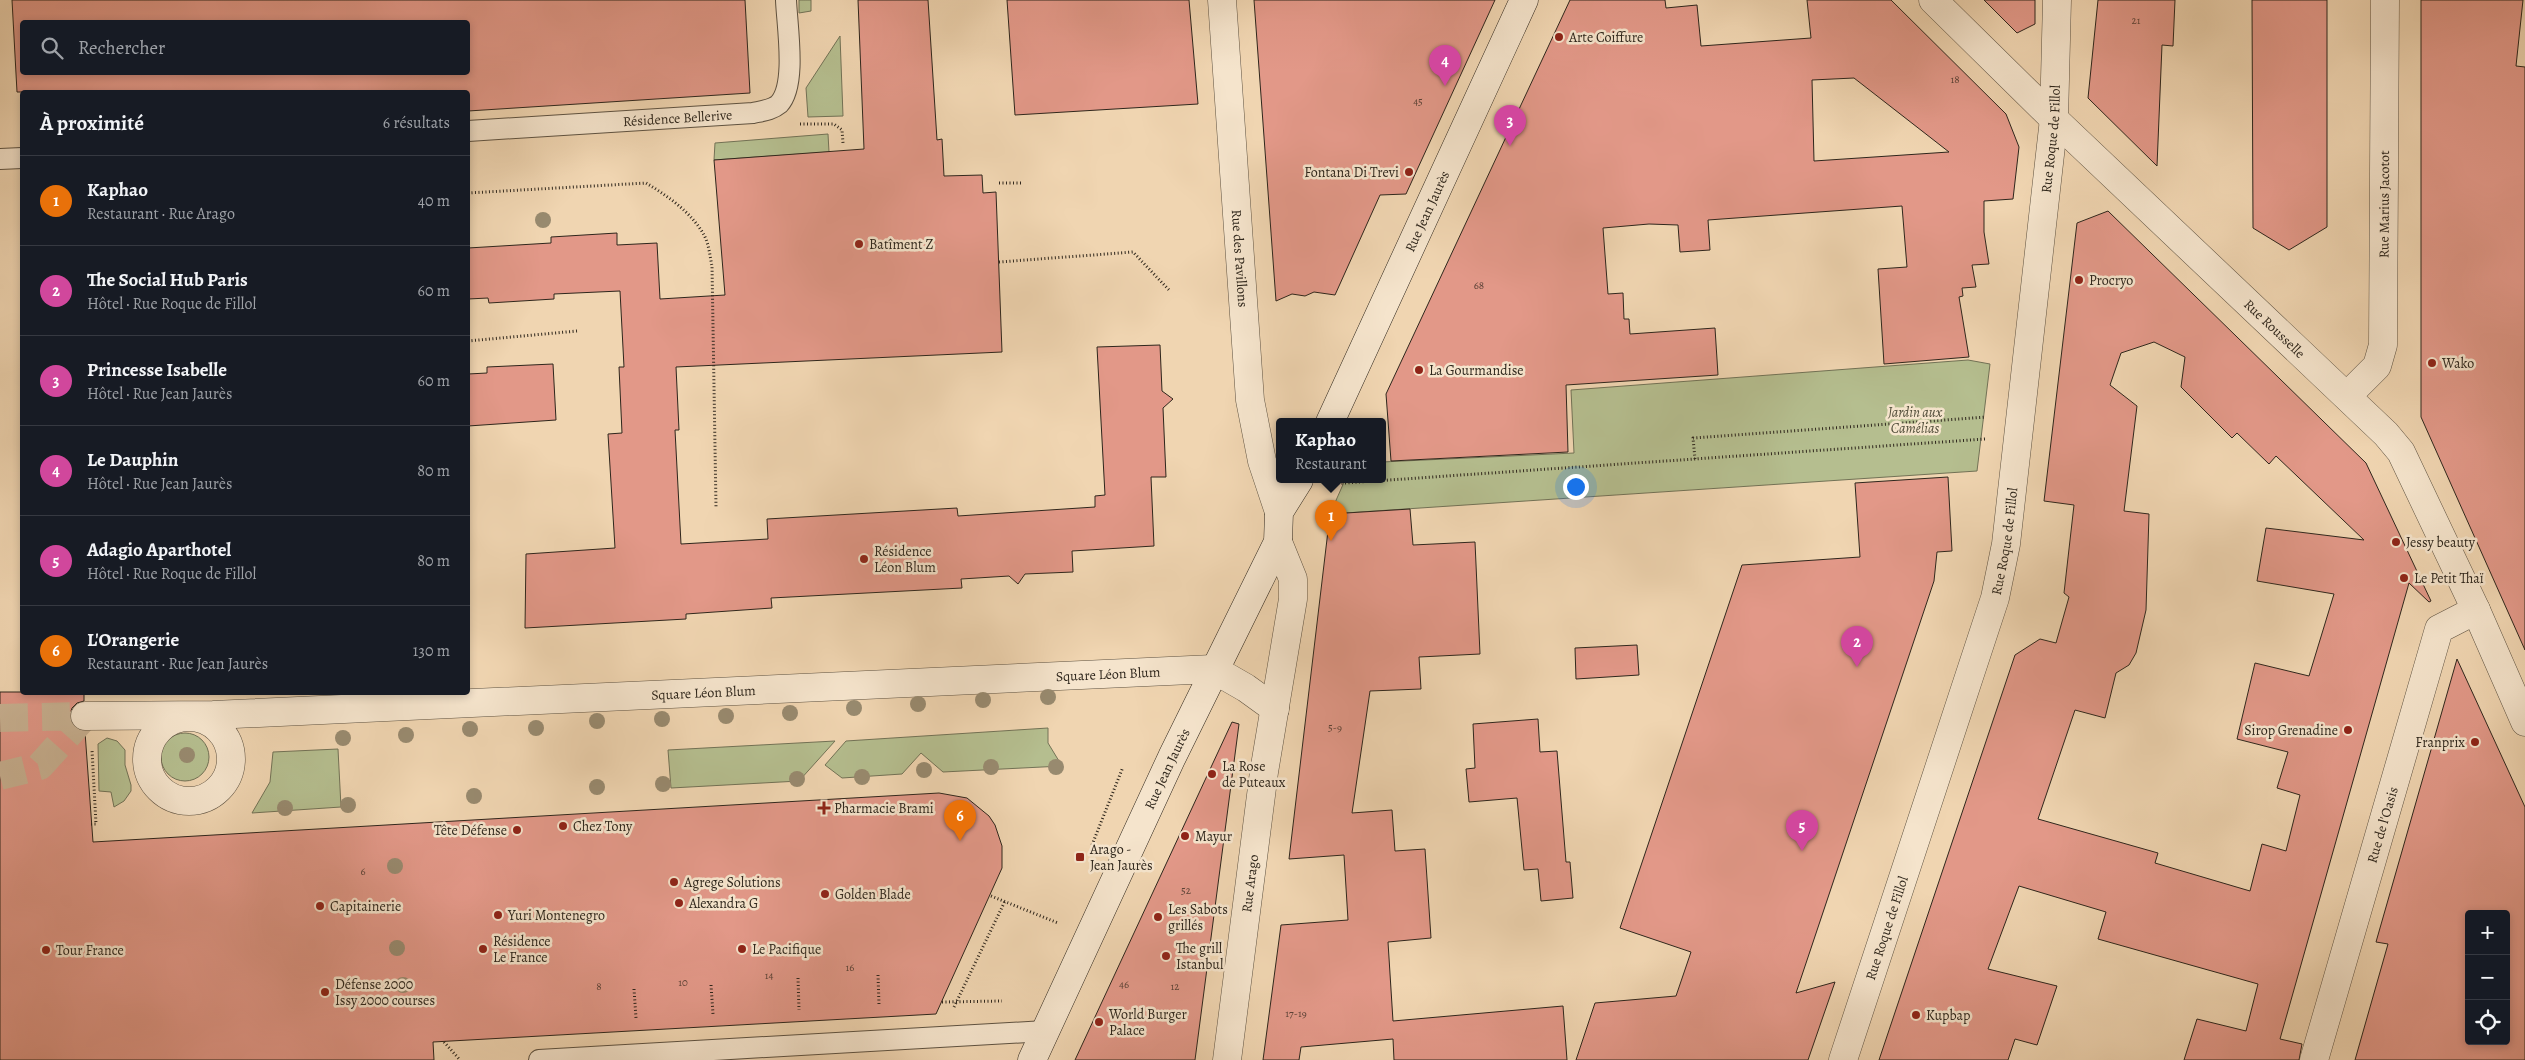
<!DOCTYPE html>
<html lang="fr">
<head>
<meta charset="utf-8">
<style>
	:root { --surface:#171b24; --page:#242831; --text:#f1f3f6; --muted:#9ea1a6; --line:#363941; --accent:#c59692 }
	body { margin:0; font-family:Alegreya,serif; background:var(--page); color:var(--text) }
	.controls { position:absolute; right:15px; bottom:15px; display:grid; overflow:hidden; border-radius:5px; box-shadow:0 2px 8px #0003 }
	.controls button { width:45px; height:45px; display:grid; place-items:center; padding:0; border:0; border-bottom:1px solid var(--line); background:var(--surface); color:var(--text); font:25px sans-serif }
	.you { position:absolute; left:1575px; top:486px; width:18px; height:18px; margin:-12px; border:4px solid #fff; border-radius:50%; background:#1a73e8; box-shadow:0 0 0 8px #1a73e833 }
	.badge { display:grid; place-items:center; width:32px; height:32px; border-radius:50%; background:var(--accent); color:#fff; font-size:16px; font-weight:700 }
	.pin { position:absolute; translate:-50% -41px; filter:drop-shadow(0 1px 2px #0008) }
	.pin::after { content:''; position:absolute; top:26px; width:18px; height:15px; background:inherit; clip-path:polygon(0 0,100% 0,50% 100%) }
	.popup { position:absolute; left:1276px; top:418px; width:110px; height:65px; box-sizing:border-box; display:grid; place-content:center; border-radius:5px; background:var(--surface); filter:drop-shadow(0 1px 4px #0005); font-size:16px; white-space:nowrap; color:var(--muted) }
	.popup b { font-size:19px; color:var(--text) }
	.popup::after { content:''; position:absolute; left:50%; top:100%; margin-left:-10px; border:10px solid transparent; border-top-color:var(--surface) }
	.list { margin:0; padding:0; list-style:none }
	h2 { display:flex; justify-content:space-between; align-items:center; height:65px; margin:0; padding:0 20px; font-size:21px }
	h2 small { font-size:16px; font-weight:400; color:var(--muted) }
	.list li { display:grid; grid-template-columns:32px 1fr auto; gap:15px; align-items:center; box-sizing:border-box; height:90px; padding:0 20px; border-top:1px solid var(--line) }
	.list b { display:block; font-size:19px; white-space:nowrap }
	.list p { margin:0; font-size:16px; white-space:nowrap; color:var(--muted) }
	.list em { font-size:16px; font-style:normal; color:var(--muted) }
	.icon { flex:none; width:28px; height:28px; fill:none; stroke:currentColor; stroke-width:2; stroke-linecap:round; stroke-linejoin:round }
	.map { position:relative; flex:none; width:2525px; height:1060px; overflow:hidden }
	.search { position:absolute; background:var(--surface); box-shadow:0 2px 8px #0003; left:20px; top:20px; width:450px; height:55px; display:flex; align-items:center; gap:12px; box-sizing:border-box; padding:0 18px; border-radius:5px; color:var(--muted); font-size:19px }
	.panel { position:absolute; background:var(--surface); box-shadow:0 2px 8px #0003; left:20px; top:90px; width:450px; height:605px; border-radius:5px }
	.map>svg:first-child { display:block }
</style>
</head>
<body>
<div class="map">
<svg width="2525" height="1060" viewBox="0 0 2525 1060">
	<rect width="100%" height="100%" fill="#f0d5b1"/>
	<filter id="stains"><feTurbulence type="fractalNoise" baseFrequency=".004" numOctaves="4"/><feColorMatrix values="0 0 0 0 .2 0 0 0 0 .09 0 0 0 0 .02 0 0 0 .5 -.17"/></filter>
	<radialGradient id="worn" r=".72"><stop offset=".6" stop-color="#630" stop-opacity="0"/><stop offset="1" stop-color="#630" stop-opacity=".3"/></radialGradient>
	<!-- green -->
	<g fill="#b5be8f" stroke="#727256">
		<polygon points="799,0 811,0 811,11 799,13"/>
		<polygon points="840,36 843,116 808,117 806,88"/>
		<polygon points="828,134 829,152 714,160 715,143"/>
		<polygon points="1968,360 1990,364 1977,471 1330,514 1345,480 1382,480 1382,462 1574,453 1571,390"/>
		<polygon points="1048,728 1048,743 1062,766 943,772 921,753 902,774 842,778 825,765 846,741"/>
		<circle cx="185" cy="757" r="24"/>
		<polygon points="107,738 117,741 125,750 125,765 131,785 131,791 124,801 114,807 111,792 99,791 98,744"/>
		<polygon points="835,741 799,781 671,788 668,750"/>
		<polygon points="338,749 341,807 252,813 270,782 273,752"/>
	</g>
	<!-- building -->
	<g fill="#e29888" stroke="#2e261c" fill-rule="evenodd">
		<path d="M 12,0 L 745,0 L 750,93 L 468,111 L 468,92 L 17,92 ZM 22,22 L 468,22 L 468,72 L 22,72 Z"/>
		<polygon points="858,0 928,0 937,140 942,139 944,176 982,175 983,193 996,192 1002,352 676,367 679,430 675,430 681,544 768,539 767,519 957,508 958,516 1095,507 1095,496 1105,495 1097,347 1160,345 1162,391 1173,399 1163,408 1166,477 1151,477 1154,546 1072,551 1073,572 1025,574 1018,584 1009,576 961,579 962,588 771,598 772,608 686,614 686,619 525,628 526,554 615,548 608,434 622,433 619,367 624,367 620,291 554,294 554,299 489,303 488,298 468,299 468,248 551,243 551,237 617,233 617,245 657,243 660,299 725,295 714,160 864,149"/>
		<polygon points="1007,0 1189,0 1198,104 1015,115"/>
		<polygon points="1254,0 1495,0 1406,194 1380,195 1335,295 1314,292 1305,296 1292,294 1276,301"/>
		<path d="M 1570,0 L 1665,0 L 1666,8 L 1697,5 L 1701,46 L 1811,38 L 1807,0 L 1891,0 L 2006,114 L 2019,147 L 2013,199 L 1984,201 L 1984,232 L 1989,264 L 1972,265 L 1976,287 L 1962,288 L 1963,296 L 1959,297 L 1969,357 L 1884,364 L 1878,269 L 1907,267 L 1902,206 L 1708,220 L 1710,250 L 1680,252 L 1678,225 L 1649,224 L 1603,228 L 1608,294 L 1623,293 L 1624,319 L 1629,319 L 1630,334 L 1715,328 L 1718,375 L 1566,385 L 1568,452 L 1391,461 L 1386,394 ZM 1854,78 L 1949,152 L 1814,161 L 1812,80 Z"/>
		<polygon points="1984,0 2035,0 2035,24 2017,33"/>
		<polygon points="2098,0 2175,0 2173,46 2162,45 2157,166 2088,98"/>
		<polygon points="2252,0 2327,0 2327,227 2289,250 2253,228"/>
		<polygon points="2421,0 2523,0 2516,66 2525,67 2525,650 2421,417"/>
		<path d="M 2108,211 L 2366,463 L 2431,601 L 2429,602 L 2409,583 L 2280,1039 L 2302,1044 L 2299,1060 L 2184,1060 L 2197,1019 L 2246,1031 L 2258,984 L 2098,939 L 2106,912 L 2019,886 L 1988,969 L 2057,986 L 2037,1045 L 2015,1039 L 2008,1060 L 1879,1060 L 2015,655 L 2040,639 L 2056,643 L 2069,597 L 2064,593 L 2074,505 L 2044,501 L 2077,223 ZM 2154,342 L 2185,357 L 2181,387 L 2232,438 L 2237,433 L 2269,464 L 2276,456 L 2364,540 L 2266,528 L 2257,581 L 2334,594 L 2309,676 L 2255,663 L 2237,739 L 2288,752 L 2277,788 L 2300,795 L 2286,851 L 2262,844 L 2250,891 L 2155,863 L 2158,853 L 2038,819 L 2075,710 L 2105,718 L 2116,673 L 2129,665 L 2136,653 L 2146,610 L 2149,514 L 2124,511 L 2137,406 L 2110,385 L 2121,353 Z"/>
		<polygon points="553,364 556,420 468,426 468,374 487,373 487,367"/>
		<polygon points="1948,477 1952,551 1937,552 1934,581 1796,993 1835,982 1808,1060 1576,1060 1595,1003 1676,996 1691,952 1620,928 1742,565 1860,557 1855,483"/>
		<polygon points="1410,509 1413,545 1475,542 1480,654 1419,657 1421,689 1370,691 1352,813 1392,810 1395,851 1425,849 1431,938 1388,942 1393,1021 1563,1006 1567,1060 1394,1060 1393,1039 1301,1047 1299,1060 1263,1060 1281,925 1348,920 1344,855 1289,859 1330,514"/>
		<polygon points="1637,645 1639,675 1576,679 1575,648"/>
		<path d="M 2457,659 L 2525,807 L 2525,1060 L 2355,1060 L 2388,944 L 2376,942 ZM 2469,914 L 2506,914 L 2506,1041 L 2469,1041 Z"/>
		<polygon points="0,692 84,692 84,701 77,703 72,708 69,717 72,724 77,729 85,732 93,842 939,793 967,798 989,816 995,825 1002,846 1002,868 936,1014 433,1042 434,1060 0,1060"/>
		<polygon points="1538,719 1540,752 1557,751 1566,862 1570,862 1573,898 1541,901 1538,869 1524,870 1517,798 1469,802 1466,769 1475,768 1473,724"/>
		<polygon points="1232,722 1239,724 1195,1060 1075,1060"/>
	</g>
	<g fill="none" stroke-linecap="round" stroke-linejoin="round">
		<!-- street-tunnel -->
		<polyline stroke="#c9b293" stroke-width="28" stroke-dasharray="28 14" stroke-linecap="butt" points="0,718 85,716 40,766 0,776"/>
		<defs>
			<g id="lane">
				<path id="s1" d="M 468,131 L 753,113 C 762,111 772,110 779,104 C 797,85 787,26 786,0"/>
				<polyline points="0,159 22,158"/>
				<polyline points="539,1060 1045,1031"/>
			</g>
			<g id="street">
				<path id="s2" d="M 1222,0 L 1250,400 L 1262,461 L 1279,512"/>
				<path id="s3" d="M 1933,0 L 2054,119 L 2386,434 L 2401,452 L 2476,610 L 2525,722"/>
				<path id="s4" d="M 2347,396 L 2377,366 L 2383,345 L 2385,0"/>
				<path id="s5" d="M 85,716 L 213,715 L 1213,669 L 1246,688 L 1275,709"/>
				<circle cx="189" cy="759" r="42"/>
				<path id="s6" d="M 1227,1060 L 1264,772 L 1293,599 L 1293,579 L 1278,542"/>
				<path id="s7" d="M 1843,1060 L 1995,598 L 2006,544 L 2054,119 L 2057,0"/>
				<path id="s8" d="M 2314,1060 L 2439,629 L 2476,610"/>
			</g>
			<g id="secondary">
				<path id="s9" d="M 1330,422 L 1524,0"/>
				<path id="s10" d="M 1032,1060 L 1172,757 L 1278,542 L 1279,512 L 1299,480"/>
			</g>
		</defs>
		<!-- lane casing -->
		<use href="#lane" stroke="#5e5241" stroke-width="22"/>
		<!-- street casing -->
		<use href="#street" stroke="#5e5241" stroke-width="29"/>
		<!-- secondary casing -->
		<use href="#secondary" stroke="#2e261c" stroke-width="29"/>
		<!-- path -->
		<g stroke="#2e261c" stroke-width="3" stroke-dasharray="1 2.5" stroke-linecap="butt">
			<polyline points="800,124 834,124 842,130 843,143"/>
			<polyline points="999,183 1022,183"/>
			<path d="M 468,193 L 646,183 C 668,196 692,213 704,235 C 709,244 710,257 712,266 L 716,507"/>
			<polyline points="999,262 1133,252 1169,290"/>
			<polyline points="468,341 577,331"/>
			<polyline points="1695,459 1693,438 1986,417"/>
			<polyline points="1331,484 1985,439"/>
			<polyline points="91,824 96,824 92,750"/>
			<polyline points="1092,845 1123,767"/>
			<polyline points="991,896 1058,923"/>
			<polyline points="878,975 879,1005"/>
			<polyline points="798,978 799,1010"/>
			<polyline points="711,985 713,1014"/>
			<polyline points="634,989 636,1018"/>
			<polyline points="942,1002 1002,1001"/>
			<polyline points="954,1007 1005,901"/>
			<polyline points="444,1042 460,1060"/>
		</g>
		<!-- lane -->
		<use href="#lane" stroke="#f5e4cc" stroke-width="20"/>
		<!-- street -->
		<use href="#street" stroke="#f5e4cc" stroke-width="28"/>
		<!-- secondary -->
		<use href="#secondary" stroke="#f5e4cc" stroke-width="28"/>
	</g>
	<!-- trees -->
	<g fill="#988a6f">
		<circle cx="543" cy="220" r="8"/>
		<circle cx="1048" cy="697" r="8"/>
		<circle cx="983" cy="700" r="8"/>
		<circle cx="918" cy="704" r="8"/>
		<circle cx="854" cy="708" r="8"/>
		<circle cx="790" cy="713" r="8"/>
		<circle cx="726" cy="716" r="8"/>
		<circle cx="662" cy="719" r="8"/>
		<circle cx="597" cy="721" r="8"/>
		<circle cx="536" cy="728" r="8"/>
		<circle cx="470" cy="729" r="8"/>
		<circle cx="406" cy="735" r="8"/>
		<circle cx="343" cy="738" r="8"/>
		<circle cx="187" cy="755" r="8"/>
		<circle cx="991" cy="767" r="8"/>
		<circle cx="1056" cy="767" r="8"/>
		<circle cx="924" cy="770" r="8"/>
		<circle cx="862" cy="777" r="8"/>
		<circle cx="797" cy="779" r="8"/>
		<circle cx="663" cy="784" r="8"/>
		<circle cx="597" cy="787" r="8"/>
		<circle cx="474" cy="796" r="8"/>
		<circle cx="348" cy="805" r="8"/>
		<circle cx="285" cy="808" r="8"/>
		<circle cx="395" cy="866" r="8"/>
		<circle cx="397" cy="948" r="8"/>
		<circle cx="403" cy="985" r="8"/>
	</g>
	<!-- markers -->
	<g fill="#8f2418" stroke="#f5e4cc" stroke-width="2">
		<circle cx="1559" cy="37" r="5"/>
		<circle cx="1409" cy="172" r="5"/>
		<circle cx="859" cy="244" r="5"/>
		<circle cx="2079" cy="280" r="5"/>
		<circle cx="2432" cy="363" r="5"/>
		<circle cx="1419" cy="370" r="5"/>
		<circle cx="2396" cy="542" r="5"/>
		<circle cx="864" cy="559" r="5"/>
		<circle cx="2404" cy="578" r="5"/>
		<circle cx="2348" cy="730" r="5"/>
		<circle cx="2475" cy="742" r="5"/>
		<circle cx="1212" cy="774" r="5"/>
		<path d="M821.5 800.5h5v5h5v5h-5v5h-5v-5h-5v-5h5z"/>
		<circle cx="563" cy="826" r="5"/>
		<circle cx="517" cy="830" r="5"/>
		<circle cx="1185" cy="836" r="5"/>
		<rect x="1075" y="852" width="10" height="10" rx="2.5"/>
		<circle cx="674" cy="882" r="5"/>
		<circle cx="825" cy="894" r="5"/>
		<circle cx="679" cy="903" r="5"/>
		<circle cx="320" cy="906" r="5"/>
		<circle cx="498" cy="915" r="5"/>
		<circle cx="1158" cy="917" r="5"/>
		<circle cx="483" cy="949" r="5"/>
		<circle cx="742" cy="949" r="5"/>
		<circle cx="46" cy="950" r="5"/>
		<circle cx="1166" cy="956" r="5"/>
		<circle cx="325" cy="992" r="5"/>
		<circle cx="1916" cy="1015" r="5"/>
		<circle cx="1099" cy="1022" r="5"/>
	</g>
	<g text-anchor="middle" stroke-width="5" stroke-linejoin="round" paint-order="stroke">
		<!-- number labels -->
		<g font-size="11" fill="#5b4237">
			<text x="2136" y="24">21</text>
			<text x="1955" y="83">18</text>
			<text x="1418" y="105">45</text>
			<text x="1479" y="289">68</text>
			<text x="1335" y="731">5-9</text>
			<text x="363" y="875">6</text>
			<text x="1186" y="894">52</text>
			<text x="850" y="971">16</text>
			<text x="769" y="979">14</text>
			<text x="683" y="986">10</text>
			<text x="1124" y="988">46</text>
			<text x="599" y="990">8</text>
			<text x="1175" y="990">12</text>
			<text x="1296" y="1017">17-19</text>
		</g>
		<!-- poi labels -->
		<g font-size="14" fill="#2e261c" stroke="#f5e4cc" text-anchor="start">
			<text x="1569" y="42">Arte Coiffure</text>
			<text x="1399" y="177" text-anchor="end">Fontana Di Trevi</text>
			<text x="869" y="249">Batîment Z</text>
			<text x="2089" y="285">Procryo</text>
			<text x="2442" y="368">Wako</text>
			<text x="1429" y="375">La Gourmandise</text>
			<text x="2406" y="547">Jessy beauty</text>
			<text x="874" y="556">Résidence<tspan x="874" dy="16">Léon Blum</tspan></text>
			<text x="2414" y="583">Le Petit Thaï</text>
			<text x="2338" y="735" text-anchor="end">Sirop Grenadine</text>
			<text x="2465" y="747" text-anchor="end">Franprix</text>
			<text x="1222" y="771">La Rose<tspan x="1222" dy="16">de Puteaux</tspan></text>
			<text x="834" y="813">Pharmacie Brami</text>
			<text x="573" y="831">Chez Tony</text>
			<text x="507" y="835" text-anchor="end">Tête Défense</text>
			<text x="1195" y="841">Mayur</text>
			<text x="1090" y="854">Arago -<tspan x="1090" dy="16">Jean Jaurès</tspan></text>
			<text x="684" y="887">Agrege Solutions</text>
			<text x="835" y="899">Golden Blade</text>
			<text x="689" y="908">Alexandra G</text>
			<text x="330" y="911">Capitainerie</text>
			<text x="1168" y="914">Les Sabots<tspan x="1168" dy="16">grillés</tspan></text>
			<text x="508" y="920">Yuri Montenegro</text>
			<text x="493" y="946">Résidence<tspan x="493" dy="16">Le France</tspan></text>
			<text x="1176" y="953">The grill<tspan x="1176" dy="16">Istanbul</tspan></text>
			<text x="752" y="954">Le Pacifique</text>
			<text x="56" y="955">Tour France</text>
			<text x="335" y="989">Défense 2000<tspan x="335" dy="16">Issy 2000 courses</tspan></text>
			<text x="1109" y="1019">World Burger<tspan x="1109" dy="16">Palace</tspan></text>
			<text x="1926" y="1020">Kupbap</text>
		</g>
		<!-- street labels -->
		<g font-size="14" fill="#2e261c" stroke="#f5e4cc">
			<text dy="5" stroke="none"><textPath href="#s1" startOffset="210">Résidence Bellerive</textPath></text>
			<text dy="5" stroke="none"><textPath href="#s7" startOffset="949">Rue Roque de Fillol</textPath></text>
			<text dy="5" stroke="none"><textPath href="#s4" startOffset="205">Rue Marius Jacotot</textPath></text>
			<text dy="5" stroke="none"><textPath href="#s9" startOffset="232">Rue Jean Jaurès</textPath></text>
			<text dy="5" stroke="none"><textPath href="#s2" startOffset="259">Rue des Pavillons</textPath></text>
			<text dy="5" stroke="none"><textPath href="#s3" startOffset="474">Rue Rousselle</textPath></text>
			<text dy="5" stroke="none"><textPath href="#s7" startOffset="544">Rue Roque de Fillol</textPath></text>
			<text dy="5" stroke="none"><textPath href="#s5" startOffset="1024">Square Léon Blum</textPath></text>
			<text dy="5" stroke="none"><textPath href="#s5" startOffset="619">Square Léon Blum</textPath></text>
			<text dy="5" stroke="none"><textPath href="#s10" startOffset="321">Rue Jean Jaurès</textPath></text>
			<text dy="5" stroke="none"><textPath href="#s8" startOffset="245">Rue de l'Oasis</textPath></text>
			<text dy="5" stroke="none"><textPath href="#s6" startOffset="178">Rue Arago</textPath></text>
			<text dy="5" stroke="none"><textPath href="#s7" startOffset="139">Rue Roque de Fillol</textPath></text>
		</g>
		<!-- park labels -->
		<g font-size="14" font-style="italic" fill="#504c39" stroke="#f5e4cc">
			<text x="1915" y="417">Jardin aux<tspan x="1915" dy="16">Camélias</tspan></text>
		</g>
	</g>
	<rect width="100%" height="100%" filter="url(#stains)"/>
	<rect width="100%" height="100%" fill="url(#worn)"/>
</svg>
<div class="controls">
<button>+</button>
<button>−</button>
<button><svg class="icon" aria-label="locate" viewBox="0 0 24 24"><circle cx="12" cy="12" r="6"/><path d="M12 2v4M12 18v4M2 12h4M18 12h4"/></svg></button>
</div>
<div class="you"></div>
<div class="pin badge" style="left:1331px;top:541px;background:#e8710a">1</div>
<div class="popup"><b>Kaphao</b>Restaurant</div>
<div class="pin badge" style="left:1857px;top:667px;background:#d1479c">2</div>
<div class="pin badge" style="left:1510px;top:146px;background:#d1479c">3</div>
<div class="pin badge" style="left:1445px;top:86px;background:#d1479c">4</div>
<div class="pin badge" style="left:1802px;top:851px;background:#d1479c">5</div>
<div class="pin badge" style="left:960px;top:841px;background:#e8710a">6</div>
<div class="search"><svg class="icon" aria-label="search" viewBox="0 0 24 24"><circle cx="10" cy="10" r="6"/><path d="M15 15l6 6"/></svg>Rechercher</div>
<section class="panel">
<h2>À proximité<small>6 résultats</small></h2>
<ul class="list">
<li><span class="badge" style="background:#e8710a">1</span><div><b>Kaphao</b><p>Restaurant · Rue Arago</p></div><em>40 m</em></li>
<li><span class="badge" style="background:#d1479c">2</span><div><b>The Social Hub Paris</b><p>Hôtel · Rue Roque de Fillol</p></div><em>60 m</em></li>
<li><span class="badge" style="background:#d1479c">3</span><div><b>Princesse Isabelle</b><p>Hôtel · Rue Jean Jaurès</p></div><em>60 m</em></li>
<li><span class="badge" style="background:#d1479c">4</span><div><b>Le Dauphin</b><p>Hôtel · Rue Jean Jaurès</p></div><em>80 m</em></li>
<li><span class="badge" style="background:#d1479c">5</span><div><b>Adagio Aparthotel</b><p>Hôtel · Rue Roque de Fillol</p></div><em>80 m</em></li>
<li><span class="badge" style="background:#e8710a">6</span><div><b>L'Orangerie</b><p>Restaurant · Rue Jean Jaurès</p></div><em>130 m</em></li>
</ul>
</section>
</div>
</body>
</html>
